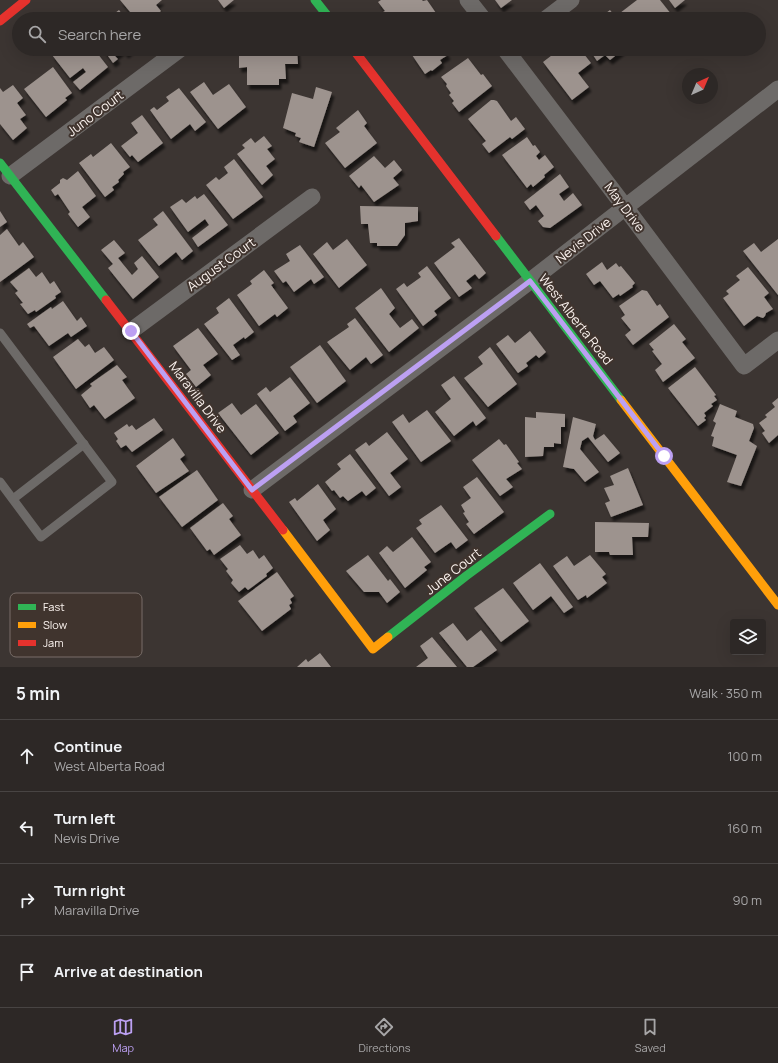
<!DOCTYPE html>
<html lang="en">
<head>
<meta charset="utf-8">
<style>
	:root { --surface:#2d2826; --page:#393432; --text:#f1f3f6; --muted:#a7a6a7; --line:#484443; --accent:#bca0f2 }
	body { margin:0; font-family:Manrope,sans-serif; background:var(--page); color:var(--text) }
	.controls { position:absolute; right:12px; bottom:12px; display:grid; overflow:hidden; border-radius:4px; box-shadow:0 4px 16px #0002 }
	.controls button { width:36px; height:36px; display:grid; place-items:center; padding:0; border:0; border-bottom:1px solid var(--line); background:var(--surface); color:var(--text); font:20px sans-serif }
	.compass { position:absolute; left:682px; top:68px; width:36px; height:36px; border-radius:50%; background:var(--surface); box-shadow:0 4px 16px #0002; rotate:44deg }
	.stop { position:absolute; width:12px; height:12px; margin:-9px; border:3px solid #bca0f2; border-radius:50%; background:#fff }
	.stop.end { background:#bca0f2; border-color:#fff; box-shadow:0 1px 4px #0008 }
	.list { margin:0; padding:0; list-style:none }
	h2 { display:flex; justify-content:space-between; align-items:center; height:52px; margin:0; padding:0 16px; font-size:17px }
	h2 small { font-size:13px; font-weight:400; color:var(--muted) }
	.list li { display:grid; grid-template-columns:26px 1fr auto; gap:12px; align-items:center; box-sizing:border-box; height:72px; padding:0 16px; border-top:1px solid var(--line) }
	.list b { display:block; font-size:15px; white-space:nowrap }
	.list p { margin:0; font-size:13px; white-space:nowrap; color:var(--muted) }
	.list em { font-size:13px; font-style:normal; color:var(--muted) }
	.icon { flex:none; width:22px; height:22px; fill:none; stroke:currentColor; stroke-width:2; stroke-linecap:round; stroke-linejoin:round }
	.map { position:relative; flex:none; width:778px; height:667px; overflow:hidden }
	.search { position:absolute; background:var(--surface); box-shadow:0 4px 16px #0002; left:12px; right:12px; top:12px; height:44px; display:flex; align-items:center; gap:10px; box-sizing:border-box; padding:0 14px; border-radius:22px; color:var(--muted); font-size:15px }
	.sheet { height:340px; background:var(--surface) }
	nav { display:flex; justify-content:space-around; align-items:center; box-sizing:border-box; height:56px; border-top:1px solid var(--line); background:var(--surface); font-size:11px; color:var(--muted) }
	nav a { display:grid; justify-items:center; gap:2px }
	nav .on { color:var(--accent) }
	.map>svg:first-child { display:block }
</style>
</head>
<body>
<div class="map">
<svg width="778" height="667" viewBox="0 0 778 667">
	<defs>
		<filter id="shadow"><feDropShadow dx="2.5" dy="4.5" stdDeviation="1" flood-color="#0009"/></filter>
	</defs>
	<rect width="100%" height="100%" fill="#3c3532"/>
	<!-- building -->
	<g fill="#9d938e" filter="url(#shadow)">
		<polygon points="120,0 162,0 156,5 161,11 152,19 136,19"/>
		<polygon points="218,0 234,0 224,8"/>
		<polygon points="381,0 422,0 423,1 427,0 436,13 427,19 392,19 391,17 389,19 383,19 379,14 385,11 378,2"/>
		<polygon points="495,0 512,0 501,8"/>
		<polygon points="637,0 660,0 675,19 625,19 620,13"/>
		<polygon points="669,0 685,0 675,8"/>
		<polygon points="119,10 126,19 101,19 109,13 111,16"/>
		<polygon points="610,10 617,19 598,19"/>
		<polygon points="60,49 94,49 108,67 80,90 73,82 86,72 83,68 70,78 52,55"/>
		<polygon points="103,49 132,49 126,54 123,50 115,56 118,59 113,63"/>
		<polygon points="297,49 298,64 285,64 286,79 279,79 279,85 247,85 247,67 239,68 239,50"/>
		<polygon points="412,49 447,49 445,51 448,55 440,60 442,63 432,71 431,70 425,74 412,55 415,53"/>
		<polygon points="560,49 580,49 591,63 578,73 589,87 572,100 543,62"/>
		<polygon points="589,49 624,49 610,60 605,55 597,61"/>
		<polygon points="468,58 481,75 483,74 492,86 459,112 452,103 454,101 449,95 451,93 446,86 447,84 441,77"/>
		<polygon points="53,67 72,93 65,98 67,100 46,117 24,89"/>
		<polygon points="204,82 213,95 229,84 246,107 218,129 190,92"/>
		<polygon points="13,85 23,98 17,103 26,115 20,119 27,128 13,140 0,124 0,88 3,92"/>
		<polygon points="316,87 332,92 314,147 299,142 301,138 295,136 296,133 283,128 292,93 313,99"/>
		<polygon points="179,88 206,122 195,131 190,124 171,139 150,110 154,107 157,110 169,101 166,97"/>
		<polygon points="491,100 494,100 497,101 511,121 516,117 525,129 512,139 510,137 489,153 482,144 486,141 468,119"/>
		<polygon points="358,110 367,123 364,126 377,143 345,168 325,143 340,132 336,128"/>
		<polygon points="142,115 163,143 138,162 132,155 130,157 121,146 138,133 131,123"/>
		<polygon points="264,136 272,146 267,149 275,159 266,166 273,175 262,185 237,154 245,148 242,145 251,138 255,143"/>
		<polygon points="527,137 533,146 535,145 540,152 536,156 539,160 545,155 554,167 544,175 545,177 533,187 531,184 527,188 502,155"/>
		<polygon points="111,143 130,167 123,172 124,174 118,180 119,182 112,187 114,190 105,197 79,163 91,154 93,157"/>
		<polygon points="374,156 385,168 394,160 402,170 393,178 399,185 374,202 361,185 359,188 349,176"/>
		<polygon points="234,159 263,197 233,219 206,185 216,177 219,180 228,173 224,167"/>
		<polygon points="78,171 96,196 82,207 90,217 78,227 68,214 70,212 58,194 55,196 51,190 60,183 60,180 63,178 67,180"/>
		<polygon points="560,174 569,187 559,194 564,201 573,193 582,205 550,228 543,227 538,221 544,216 536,205 530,210 524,202"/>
		<polygon points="204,194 228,225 198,247 192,238 209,225 205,219 188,232 170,207 182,199 186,203 195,196 197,199"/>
		<polygon points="360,206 418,207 418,221 405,223 405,235 397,246 377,246 377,243 370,243 368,224 361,224"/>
		<polygon points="0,211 7,222 0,227"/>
		<polygon points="163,211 193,251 182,260 176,252 159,266 138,240 158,225 153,219"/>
		<polygon points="7,229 19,246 23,242 34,257 0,282 0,235"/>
		<polygon points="459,238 486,273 479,279 475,274 466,281 472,288 459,297 434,263 455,247 451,243"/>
		<polygon points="347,239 367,265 339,288 313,254 327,242 333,250"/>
		<polygon points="778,239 778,295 743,251 754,243 761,252"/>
		<polygon points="114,240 125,253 118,258 132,275 138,269 134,263 142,256 159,277 133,299 108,268 113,264 101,250"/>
		<polygon points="300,245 324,277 314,284 311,279 294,292 286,281 283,283 274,271 290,261 286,254"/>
		<polygon points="602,262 607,270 616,263 619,267 621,266 635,283 632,286 633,287 620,296 619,294 613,298 600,281 594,285 586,274"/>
		<polygon points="427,266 451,298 434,311 437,315 423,326 396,289 404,283 407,287 421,277 418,273"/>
		<polygon points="748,267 769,293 764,297 773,309 766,313 765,316 763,318 757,316 744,326 723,298 729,294 726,291 740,280 736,276"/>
		<polygon points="29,268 36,277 42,272 50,284 54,281 61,292 55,296 56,298 36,312 35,310 28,314 20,304 23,303 15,293 18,291 10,282"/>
		<polygon points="264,270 274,283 271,285 288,308 277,317 275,314 259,326 237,295 252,284 250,281"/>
		<polygon points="381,288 395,308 389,314 400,328 412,319 419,328 389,352 355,308"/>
		<polygon points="642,290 647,291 657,306 660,304 669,317 633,345 625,335 631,330 621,318 625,315 619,306"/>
		<polygon points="229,298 254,332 245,339 244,337 233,345 240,355 232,360 204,324 219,313 216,308"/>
		<polygon points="63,301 77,321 81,317 87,326 71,337 68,333 49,346 34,326 30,328 27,324 51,307 52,309"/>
		<polygon points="355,318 383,355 371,364 366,357 350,370 327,342 349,327 347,324"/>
		<polygon points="674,324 686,339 682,342 695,358 663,382 655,370 662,364 652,351 654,350 649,344"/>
		<polygon points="198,328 218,354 203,365 211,375 196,387 186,374 191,370 173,346"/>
		<polygon points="530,331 546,352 539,358 536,355 526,363 528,366 518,373 496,344 508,335 515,343"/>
		<polygon points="78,339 85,347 89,344 95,353 104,347 114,360 76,389 53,357"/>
		<polygon points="320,345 346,381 317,403 290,367"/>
		<polygon points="490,347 517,384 488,407 464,378 483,364 478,357"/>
		<polygon points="117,365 127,377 122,380 135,398 105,419 94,405 90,408 81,395 92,386 90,384"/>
		<polygon points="695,367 716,395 714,396 717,400 711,404 713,406 704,413 706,416 704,418 706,420 698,426 668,388"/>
		<polygon points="454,376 486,418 476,426 473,421 454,436 435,412 451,399 441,385"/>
		<polygon points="290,377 310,403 293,416 297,422 285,431 257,394 266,387 270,392"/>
		<polygon points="778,398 778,435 769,443 762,433 765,431 759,423 767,417 765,415 775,407 772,403"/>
		<polygon points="232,403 241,415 256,404 279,433 251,455 218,413"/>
		<polygon points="720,404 737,411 735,417 753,424 754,428 749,441 757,446 741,486 727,482 737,455 712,446 714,437 711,436 716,423 713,421"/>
		<polygon points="427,410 451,441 421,462 392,422 403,414 409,423"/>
		<polygon points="536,412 565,414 565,427 561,427 561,444 554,443 554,447 544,447 543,456 525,457 525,417 536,418"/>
		<polygon points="573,417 596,424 593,436 595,440 604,434 620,453 608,462 588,437 582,441 580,449 599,472 585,482 574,469 563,467"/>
		<polygon points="154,418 163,430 132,452 126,445 121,448 116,441 118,439 114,433 127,424 129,427 132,425 136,430"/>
		<polygon points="387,432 408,459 390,473 401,487 389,496 355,450 366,442 369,446"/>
		<polygon points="173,438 185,455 180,459 189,471 156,493 136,466"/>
		<polygon points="499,439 504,445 506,444 519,462 517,463 522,469 506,479 513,487 500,496 472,460"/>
		<polygon points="350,454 376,488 366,496 362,491 348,501 343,496 340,498 334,490 332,491 325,482 341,469 337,464"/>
		<polygon points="628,468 643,505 611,517 605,503 610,501 604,488 614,485 610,476"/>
		<polygon points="197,470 218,500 182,527 159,497"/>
		<polygon points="477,477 504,512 474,534 466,524 469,522 463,513 465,512 461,505 471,498 463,487"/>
		<polygon points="318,484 336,509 323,520 330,530 317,541 289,502 295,498 297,501"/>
		<polygon points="223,503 233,516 229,519 241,535 214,555 210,549 207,551 190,528"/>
		<polygon points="441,505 468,540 456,549 451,542 435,553 416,528 422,524 419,520"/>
		<polygon points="595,522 649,523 648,537 632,537 633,555 610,555 609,552 595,552"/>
		<polygon points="412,537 431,562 424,567 427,570 405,588 379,553 387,546 393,552"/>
		<polygon points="240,545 247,554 253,550 259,559 264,555 273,568 266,574 267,576 248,590 245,587 239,592 231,583 233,580 226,571 228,569 220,559"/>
		<polygon points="368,555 388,581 390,579 400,592 387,603 379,592 364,592 346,571"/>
		<polygon points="590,555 606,574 602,577 607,583 587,598 586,595 578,600 553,566 567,556 574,566"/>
		<polygon points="540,563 573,607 564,613 551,596 533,610 513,583"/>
		<polygon points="277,572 294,596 290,599 292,603 289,605 291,609 262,631 238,601"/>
		<polygon points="503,588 529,621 501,642 474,608"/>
		<polygon points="453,623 467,641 481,630 497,650 473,667 467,667 439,633"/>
		<polygon points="432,637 457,667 416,667 428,658 420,646"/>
		<polygon points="320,653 331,667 297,667 306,659 308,662"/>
	</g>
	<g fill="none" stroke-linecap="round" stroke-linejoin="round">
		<!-- lane -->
		<g stroke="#6d6a68" stroke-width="9">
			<polyline points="0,333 112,482 41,537 0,482"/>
			<polyline points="13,499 84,444"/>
		</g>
		<!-- street -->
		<g stroke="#6d6a68" stroke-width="17">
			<polyline points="468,0 483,19"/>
			<polyline points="546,19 571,0"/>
			<polyline points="505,49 625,207 744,366 778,340"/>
			<polyline points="10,176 180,49"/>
			<polyline points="131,331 312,197"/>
			<polyline points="252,490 530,281 778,89"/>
		</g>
		<!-- fast -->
		<g stroke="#30b455" stroke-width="9">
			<polyline points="315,0 330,19"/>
			<polyline points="0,163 106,300"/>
			<polyline points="496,236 621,400"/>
			<polyline points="388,637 466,576 550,514"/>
		</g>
		<!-- slow -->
		<g stroke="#ff9f0a" stroke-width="9">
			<polyline points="621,400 778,605"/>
			<polyline points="283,530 373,649 388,637"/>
		</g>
		<!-- jam -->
		<g stroke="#e5322d" stroke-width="9">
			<polyline points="0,21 26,0"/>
			<polyline points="353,49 496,236"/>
			<polyline points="106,300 283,530"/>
		</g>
	</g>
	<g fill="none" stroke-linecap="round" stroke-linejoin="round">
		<!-- route -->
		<polyline stroke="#bca0f2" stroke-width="5" points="131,331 252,490 530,281 664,456"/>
	</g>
	<g text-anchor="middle" stroke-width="4" stroke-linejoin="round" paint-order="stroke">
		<!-- street labels -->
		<g font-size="13" fill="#fbf3ef" stroke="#40342e">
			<text transform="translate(95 113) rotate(-37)" y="5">Juno Court</text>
			<text transform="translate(625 207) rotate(53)" y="5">May Drive</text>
			<text transform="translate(583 240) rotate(-38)" y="5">Nevis Drive</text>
			<text transform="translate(221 264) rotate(-36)" y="5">August Court</text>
			<text transform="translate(576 319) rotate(52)" y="5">West Alberta Road</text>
			<text transform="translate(198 397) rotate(53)" y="5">Maravilla Drive</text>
			<text transform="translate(453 571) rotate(-38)" y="5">June Court</text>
		</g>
	</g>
	<!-- legend -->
	<rect x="10" y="593" width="132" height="64" rx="6" fill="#40342e" stroke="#786d68" stroke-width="1"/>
	<rect x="18" y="604" width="18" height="6" fill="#30b455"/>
	<rect x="18" y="622" width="18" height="6" fill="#ff9f0a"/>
	<rect x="18" y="640" width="18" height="6" fill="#e5322d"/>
	<g font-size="11" fill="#fbf3ef">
		<text x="43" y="611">Fast</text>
		<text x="43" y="629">Slow</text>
		<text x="43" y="647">Jam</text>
	</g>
</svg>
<div class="controls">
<button><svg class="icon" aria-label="layers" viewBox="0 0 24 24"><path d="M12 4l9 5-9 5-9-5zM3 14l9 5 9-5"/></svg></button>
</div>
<svg class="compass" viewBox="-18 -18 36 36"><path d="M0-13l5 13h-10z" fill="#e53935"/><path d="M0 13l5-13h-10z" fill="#a7a6a7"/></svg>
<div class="stop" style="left:664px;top:456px"></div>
<div class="stop end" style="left:131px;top:331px"></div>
<div class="search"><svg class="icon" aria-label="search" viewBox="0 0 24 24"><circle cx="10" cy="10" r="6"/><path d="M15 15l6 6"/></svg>Search here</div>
</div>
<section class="sheet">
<h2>5 min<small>Walk · 350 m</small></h2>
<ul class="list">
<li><svg class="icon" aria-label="ahead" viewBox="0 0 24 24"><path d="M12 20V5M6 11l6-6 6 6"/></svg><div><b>Continue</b><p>West Alberta Road</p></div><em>100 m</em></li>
<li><svg class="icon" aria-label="left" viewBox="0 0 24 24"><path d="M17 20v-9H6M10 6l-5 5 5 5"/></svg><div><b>Turn left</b><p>Nevis Drive</p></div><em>160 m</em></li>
<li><svg class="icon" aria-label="right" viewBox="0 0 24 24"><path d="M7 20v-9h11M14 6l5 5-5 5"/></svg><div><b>Turn right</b><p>Maravilla Drive</p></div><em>90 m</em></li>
<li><svg class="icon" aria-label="arrive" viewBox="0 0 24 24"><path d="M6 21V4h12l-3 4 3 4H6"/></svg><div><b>Arrive at destination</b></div></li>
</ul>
</section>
<nav>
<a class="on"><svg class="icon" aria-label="map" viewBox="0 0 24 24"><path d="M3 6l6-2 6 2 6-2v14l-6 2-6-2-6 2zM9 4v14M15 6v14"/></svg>Map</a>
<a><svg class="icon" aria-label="directions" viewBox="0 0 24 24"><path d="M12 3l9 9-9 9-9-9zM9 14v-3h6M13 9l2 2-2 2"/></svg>Directions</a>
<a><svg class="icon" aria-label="saved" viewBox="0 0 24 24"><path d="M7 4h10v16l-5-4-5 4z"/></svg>Saved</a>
</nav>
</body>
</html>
